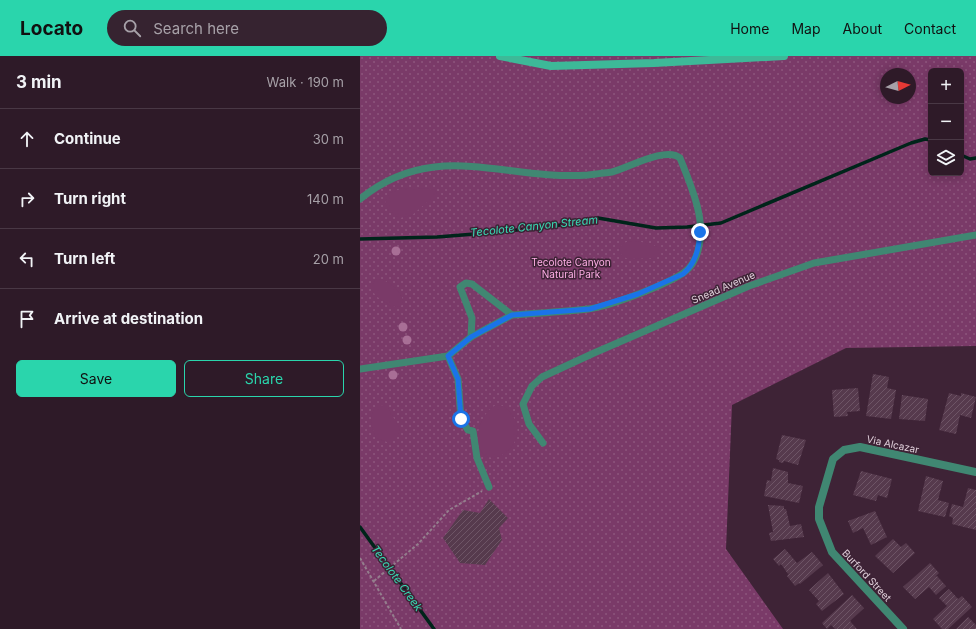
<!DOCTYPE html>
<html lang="en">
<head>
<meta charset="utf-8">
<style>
	:root { --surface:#2e1a28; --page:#362330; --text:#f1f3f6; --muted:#a7a1a8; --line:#493845; --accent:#2ad5ac }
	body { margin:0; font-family:Inter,sans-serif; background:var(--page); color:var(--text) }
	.controls { position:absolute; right:12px; top:12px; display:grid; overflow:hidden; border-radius:6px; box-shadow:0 2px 10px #0003 }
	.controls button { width:36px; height:36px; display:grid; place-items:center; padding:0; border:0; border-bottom:1px solid var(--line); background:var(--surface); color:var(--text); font:20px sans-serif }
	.compass { position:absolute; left:520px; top:12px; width:36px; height:36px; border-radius:50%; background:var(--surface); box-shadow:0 2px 10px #0003; rotate:84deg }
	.stop { position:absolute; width:12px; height:12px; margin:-9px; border:3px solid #1a73e8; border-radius:50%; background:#fff }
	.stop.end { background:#1a73e8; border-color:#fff; box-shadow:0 1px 4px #0008 }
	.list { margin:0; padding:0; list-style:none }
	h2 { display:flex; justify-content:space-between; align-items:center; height:52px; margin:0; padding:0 16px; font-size:17px }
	h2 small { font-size:13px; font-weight:400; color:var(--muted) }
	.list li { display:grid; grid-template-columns:26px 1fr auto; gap:12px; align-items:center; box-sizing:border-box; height:60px; padding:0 16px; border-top:1px solid var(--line) }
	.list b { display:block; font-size:15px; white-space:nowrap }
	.list em { font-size:13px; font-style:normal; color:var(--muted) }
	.actions { display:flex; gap:8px; padding:12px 16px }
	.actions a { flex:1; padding:9px 0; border:1px solid var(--accent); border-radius:6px; text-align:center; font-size:14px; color:var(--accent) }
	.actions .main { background:var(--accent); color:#111 }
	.icon { flex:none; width:22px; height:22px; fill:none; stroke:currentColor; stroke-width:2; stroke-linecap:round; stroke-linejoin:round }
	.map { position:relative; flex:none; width:616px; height:573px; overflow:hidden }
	header { display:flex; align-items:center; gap:24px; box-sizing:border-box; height:56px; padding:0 20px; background:var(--accent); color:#111 }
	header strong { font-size:19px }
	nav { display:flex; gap:22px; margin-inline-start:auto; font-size:14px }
	.search { width:280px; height:36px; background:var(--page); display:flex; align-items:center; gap:10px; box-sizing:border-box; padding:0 14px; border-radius:22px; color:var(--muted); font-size:15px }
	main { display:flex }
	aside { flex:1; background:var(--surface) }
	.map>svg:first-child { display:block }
</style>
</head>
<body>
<header>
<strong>Locato</strong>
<div class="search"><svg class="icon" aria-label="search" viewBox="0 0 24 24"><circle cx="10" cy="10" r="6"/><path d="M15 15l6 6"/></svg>Search here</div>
<nav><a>Home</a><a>Map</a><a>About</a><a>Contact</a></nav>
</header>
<main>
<aside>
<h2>3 min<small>Walk · 190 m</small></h2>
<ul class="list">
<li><svg class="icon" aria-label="ahead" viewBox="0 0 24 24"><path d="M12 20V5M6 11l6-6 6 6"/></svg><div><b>Continue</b></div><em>30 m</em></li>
<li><svg class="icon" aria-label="right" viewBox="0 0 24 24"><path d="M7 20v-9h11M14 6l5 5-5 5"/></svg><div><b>Turn right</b></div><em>140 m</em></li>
<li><svg class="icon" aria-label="left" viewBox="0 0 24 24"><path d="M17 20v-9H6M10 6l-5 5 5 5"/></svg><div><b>Turn left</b></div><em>20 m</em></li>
<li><svg class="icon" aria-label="arrive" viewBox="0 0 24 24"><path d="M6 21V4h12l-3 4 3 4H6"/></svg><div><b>Arrive at destination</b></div></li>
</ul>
<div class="actions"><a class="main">Save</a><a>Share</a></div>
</aside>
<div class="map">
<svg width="616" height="573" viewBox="0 0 616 573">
	<defs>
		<pattern id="park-dots" width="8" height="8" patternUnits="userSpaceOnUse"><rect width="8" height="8" fill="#7a3a68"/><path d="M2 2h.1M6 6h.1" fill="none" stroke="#8d557d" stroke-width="1.8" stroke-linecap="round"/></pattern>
		<pattern id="building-hatch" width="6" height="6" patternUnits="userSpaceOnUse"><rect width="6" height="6" fill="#563a4d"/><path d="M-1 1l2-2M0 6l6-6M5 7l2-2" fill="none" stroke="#6e5566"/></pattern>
	</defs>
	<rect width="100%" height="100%" fill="#3e2336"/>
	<!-- park -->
	<path fill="url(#park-dots)" fill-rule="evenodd" d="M 0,0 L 616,0 L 616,290 L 486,292 L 372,349 L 366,493 L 423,573 L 0,573 ZM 571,15 L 601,15 L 601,117 L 571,117 ZM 526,18 L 550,18 L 550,42 L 526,42 Z"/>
	<!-- pitch -->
	<g fill="#7a3a68">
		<path d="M 43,132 C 50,133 71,132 75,134 L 77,138 L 52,159 L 40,162 L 29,155 L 25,146 L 30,137 Z"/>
		<path d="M 275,185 L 292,188 L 299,193 L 299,197 L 296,202 L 268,203 L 262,200 L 259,194 C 261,186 268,185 275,185 Z"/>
		<path d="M 18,223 C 29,224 40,235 43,244 L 41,250 L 32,251 L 16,240 L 12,234 L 12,229 L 15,224 Z"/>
		<path d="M 22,349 L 28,352 L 40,373 L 37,381 L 27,386 L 16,382 C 12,373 9,362 14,353 Z"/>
		<path d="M 137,349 C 143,349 147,352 150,356 C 155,362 159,371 157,379 C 155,391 139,407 126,400 C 109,390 121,354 137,349 Z"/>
	</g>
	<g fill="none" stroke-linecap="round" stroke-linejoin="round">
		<!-- stream -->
		<g stroke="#00241a" stroke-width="3.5">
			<polyline points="601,99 610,103 616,102"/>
			<polyline points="0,183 77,181 140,176 200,169 238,162 296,172 327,171 361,167 551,87 565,83 571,84"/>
			<polyline points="0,471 74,573"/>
		</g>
	</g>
	<!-- building -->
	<g fill="url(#building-hatch)">
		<polygon points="513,318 529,321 527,332 536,334 531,363 506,360"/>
		<polygon points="498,332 500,355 487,356 488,360 474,361 472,334"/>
		<polygon points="589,337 601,340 601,337 616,341 611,362 600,359 596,378 579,374"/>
		<polygon points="542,339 568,343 565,365 539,363"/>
		<polygon points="422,379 446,384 438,409 424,405 423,407 419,406 419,404 416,403"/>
		<polygon points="413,412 428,416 428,427 443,430 439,447 404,440 407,424 411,425"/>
		<polygon points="501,415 532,423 527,442 518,439 516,445 493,439"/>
		<polygon points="566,420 583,425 578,444 589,447 585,461 558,455"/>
		<polygon points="608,432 616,434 616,474 592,468 593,462 589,460 592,448 603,451"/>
		<polygon points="129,443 148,462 139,472 142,484 125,509 100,507 83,482 103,454 120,457"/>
		<polygon points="408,449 424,450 424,453 426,453 430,470 441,468 444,481 411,485 409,477 413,476"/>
		<polygon points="515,455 527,481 511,489 503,472 493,477 488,465"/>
		<polygon points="533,483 541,491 546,487 555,497 533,517 515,500"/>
		<polygon points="425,493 437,507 452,496 463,509 440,528 439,527 435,530 427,520 430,516 428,518 421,508 419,510 413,503"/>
		<polygon points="570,507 579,517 575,521 577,520 586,530 576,539 569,531 555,543 543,531"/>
		<polygon points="468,517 484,538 462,555 456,548 459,545 449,534"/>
		<polygon points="589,533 598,543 602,540 612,551 588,573 582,573 573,563 587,550 579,542"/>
		<polygon points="492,539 504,552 490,565 497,573 475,573 471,569 467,573 462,567"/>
		<polygon points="608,561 616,569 616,573 596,573"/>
	</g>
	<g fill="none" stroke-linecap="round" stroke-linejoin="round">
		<!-- path -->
		<g stroke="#947e8d" stroke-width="2" stroke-dasharray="3 2" stroke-linecap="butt">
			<polyline points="0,502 41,573"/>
			<polyline points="14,525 58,488 89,454 122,435"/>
		</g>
		<!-- service -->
		<g stroke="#408772" stroke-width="7">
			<path d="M 0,143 C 75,82 144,125 228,119 C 235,118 244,117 252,116 C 268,112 306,90 320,102 C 330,127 346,163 339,190 C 338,197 334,207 329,212 C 317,226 247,251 228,253 C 203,256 177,257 152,259 L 112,228 L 106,227 L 100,231 L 112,262 L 111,281 L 88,300 L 98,323 L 101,363 L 108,374 L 113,375 L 117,402 L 129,431"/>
			<polyline points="111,281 152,259"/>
			<polyline points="0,313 88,300"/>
			<polyline points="183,387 169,368 163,348 172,330 182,321 234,297 389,230 454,207 616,179"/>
		</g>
		<!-- minor -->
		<polyline stroke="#408772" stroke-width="8" points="543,573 472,496 459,463 459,451 473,403 484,394 500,391 616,416"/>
		<!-- secondary -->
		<polyline stroke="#3db998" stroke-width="8" points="140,0 191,10 294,7 424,0"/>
	</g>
	<!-- trees -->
	<g fill="#a86f96">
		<circle cx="36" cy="195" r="4.5"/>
		<circle cx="43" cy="271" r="4.5"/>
		<circle cx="47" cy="284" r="4.5"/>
		<circle cx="33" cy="319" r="4.5"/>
	</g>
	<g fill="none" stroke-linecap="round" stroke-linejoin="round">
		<!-- route -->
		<path stroke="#1a73e8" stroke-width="5" d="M 101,363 L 98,323 L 88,300 L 111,281 L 152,259 L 230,253 L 278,238 L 323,218 C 336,207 339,192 340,176"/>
	</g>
	<g text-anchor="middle" stroke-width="3" stroke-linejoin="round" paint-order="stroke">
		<!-- park labels -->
		<g font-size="10" fill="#feaee5" stroke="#3e2336">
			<text x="211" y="210">Tecolote Canyon<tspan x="211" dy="12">Natural Park</tspan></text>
		</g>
		<!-- street labels -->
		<g font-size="10" fill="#e0cfda" stroke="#3e2336">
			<text transform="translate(363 231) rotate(-23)" y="4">Snead Avenue</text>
			<text transform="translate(533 388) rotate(12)" y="4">Via Alcazar</text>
			<text transform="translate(507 519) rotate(47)" y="4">Burford Street</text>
		</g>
		<!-- water labels -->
		<g font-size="11" font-style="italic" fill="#37deb5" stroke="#3e2336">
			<text transform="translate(174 170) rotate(-6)" y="4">Tecolote Canyon Stream</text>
			<text transform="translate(37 522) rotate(54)" y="4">Tecolote Creek</text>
		</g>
	</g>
</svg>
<div class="controls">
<button>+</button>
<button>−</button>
<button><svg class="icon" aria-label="layers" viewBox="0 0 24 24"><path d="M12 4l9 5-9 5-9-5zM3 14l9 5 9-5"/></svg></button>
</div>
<svg class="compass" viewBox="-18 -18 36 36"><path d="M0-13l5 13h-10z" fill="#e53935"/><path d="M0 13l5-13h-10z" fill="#a7a1a8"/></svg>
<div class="stop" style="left:101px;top:363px"></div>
<div class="stop end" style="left:340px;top:176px"></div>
</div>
</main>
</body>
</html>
